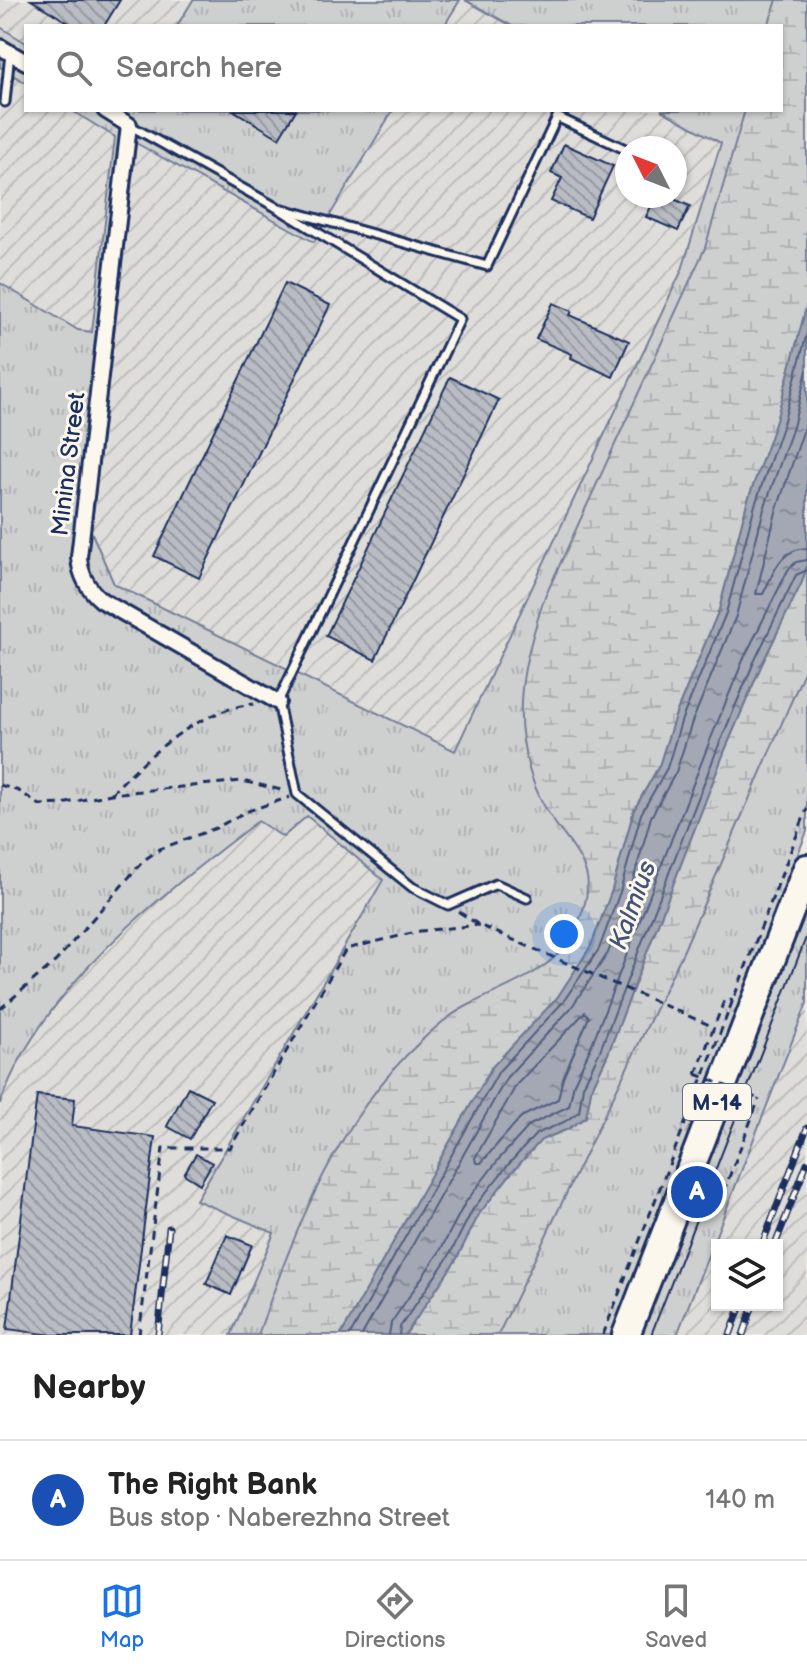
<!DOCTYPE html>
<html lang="en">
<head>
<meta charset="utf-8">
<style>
	:root { --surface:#fff; --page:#f2f2f2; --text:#222; --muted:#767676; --line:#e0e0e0; --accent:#1a73e8 }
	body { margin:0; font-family:"Balsamiq Sans",sans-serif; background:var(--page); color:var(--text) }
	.controls { position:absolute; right:24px; bottom:24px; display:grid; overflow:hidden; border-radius:0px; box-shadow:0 2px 6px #0004 }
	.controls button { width:72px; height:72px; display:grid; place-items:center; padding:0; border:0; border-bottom:2px solid var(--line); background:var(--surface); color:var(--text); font:40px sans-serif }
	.compass { position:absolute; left:615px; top:136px; width:72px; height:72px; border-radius:50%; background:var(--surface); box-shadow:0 2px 6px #0004; rotate:312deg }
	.you { position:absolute; left:564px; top:934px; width:28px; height:28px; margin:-20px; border:6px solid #fff; border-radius:50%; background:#1a73e8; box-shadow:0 0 0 12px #1a73e833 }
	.badge { display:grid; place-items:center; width:52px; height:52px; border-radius:50%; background:var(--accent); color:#fff; font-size:26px; font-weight:700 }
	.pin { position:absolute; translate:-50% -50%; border:4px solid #fff; box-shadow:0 2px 8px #0006 }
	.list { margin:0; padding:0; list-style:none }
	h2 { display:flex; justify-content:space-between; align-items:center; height:104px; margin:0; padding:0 32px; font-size:34px }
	h2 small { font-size:26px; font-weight:400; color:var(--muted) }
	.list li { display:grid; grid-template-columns:52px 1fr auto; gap:24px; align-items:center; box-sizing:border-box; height:120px; padding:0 32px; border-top:2px solid var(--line) }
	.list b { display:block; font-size:30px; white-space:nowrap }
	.list p { margin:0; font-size:26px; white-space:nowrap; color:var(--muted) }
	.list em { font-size:26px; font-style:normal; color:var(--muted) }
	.icon { flex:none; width:44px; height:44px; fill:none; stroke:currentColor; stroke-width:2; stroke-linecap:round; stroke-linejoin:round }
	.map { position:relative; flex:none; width:807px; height:1335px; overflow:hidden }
	.search { position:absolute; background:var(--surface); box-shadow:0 2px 6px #0004; left:24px; right:24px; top:24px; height:88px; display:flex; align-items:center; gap:20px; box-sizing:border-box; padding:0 28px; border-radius:0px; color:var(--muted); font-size:30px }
	.sheet { height:224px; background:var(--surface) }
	nav { display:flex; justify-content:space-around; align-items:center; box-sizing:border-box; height:112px; border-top:2px solid var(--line); background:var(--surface); font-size:22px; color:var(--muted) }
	nav a { display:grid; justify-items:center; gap:4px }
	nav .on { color:var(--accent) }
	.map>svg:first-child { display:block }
</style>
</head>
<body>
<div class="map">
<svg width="807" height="1335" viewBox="0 0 807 1335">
	<defs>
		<pattern id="industrial-furrows" width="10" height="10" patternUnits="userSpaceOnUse" patternTransform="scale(2)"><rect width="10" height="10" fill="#deddda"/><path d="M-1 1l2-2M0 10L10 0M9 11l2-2" fill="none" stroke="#bebebe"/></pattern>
		<pattern id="grass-tufts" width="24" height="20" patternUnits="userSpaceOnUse" patternTransform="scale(2)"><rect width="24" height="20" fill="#cecfcf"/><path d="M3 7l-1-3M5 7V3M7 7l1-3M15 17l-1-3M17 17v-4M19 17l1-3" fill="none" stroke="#b0b2b4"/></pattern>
		<pattern id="wetland-marsh" width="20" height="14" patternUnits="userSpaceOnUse" patternTransform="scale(2)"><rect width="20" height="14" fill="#cecfcf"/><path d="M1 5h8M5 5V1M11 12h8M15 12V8" fill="none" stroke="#b0b2b4"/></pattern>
		<pattern id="water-ripples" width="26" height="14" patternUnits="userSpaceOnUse" patternTransform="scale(2)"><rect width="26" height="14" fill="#a3a8b4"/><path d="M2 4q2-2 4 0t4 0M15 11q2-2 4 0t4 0" fill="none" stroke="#848996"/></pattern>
		<pattern id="building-back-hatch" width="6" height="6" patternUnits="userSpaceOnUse" patternTransform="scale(2)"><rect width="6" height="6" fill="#b9bcc3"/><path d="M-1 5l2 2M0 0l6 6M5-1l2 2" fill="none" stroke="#9699a2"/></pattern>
	</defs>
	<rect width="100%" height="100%" fill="#eeebe4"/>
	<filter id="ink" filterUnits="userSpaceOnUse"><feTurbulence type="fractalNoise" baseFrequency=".0125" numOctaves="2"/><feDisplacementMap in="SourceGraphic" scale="16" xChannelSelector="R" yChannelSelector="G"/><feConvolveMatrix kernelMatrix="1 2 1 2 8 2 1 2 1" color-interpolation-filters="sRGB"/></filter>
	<g filter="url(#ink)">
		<!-- industrial -->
		<g fill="url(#industrial-furrows)" fill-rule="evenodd">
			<polygon points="0,0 193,0 177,26 26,26 26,43 0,27"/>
			<polygon points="460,0 465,0 512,26 444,26"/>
			<polygon points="0,67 26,83 26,110 71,110 115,137 92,333 78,330 0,283"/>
			<path d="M 393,110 L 661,110 L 721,143 L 682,270 L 456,751 L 114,584 L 91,531 L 136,142 L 313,241 ZM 627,148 L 675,148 L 675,196 L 627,196 Z"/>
			<polygon points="306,815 383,880 197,1200 274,1233 231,1335 0,1335 0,1104 32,1035 76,981 170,888 258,821"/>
			<path d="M 807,1003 L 807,1335 L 677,1335 ZM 717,1245 L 777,1245 L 777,1305 L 717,1305 Z"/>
		</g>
		<!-- grass -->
		<g fill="url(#grass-tufts)" stroke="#747f96" stroke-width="2">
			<polygon points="193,0 460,0 444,26 177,26"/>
			<path d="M 465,0 L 807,0 L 807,304 L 626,846 L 452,1137 L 341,1335 L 231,1335 L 274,1233 L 196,1200 L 383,880 L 307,816 L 283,837 L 258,821 C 161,895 42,986 0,1104 L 0,283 L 78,330 L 92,332 L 115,137 L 71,110 L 393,110 L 314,242 L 136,143 L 91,531 L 114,584 L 455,751 L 682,270 L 721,143 L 661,110 L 781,110 L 781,26 L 512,26 Z"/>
			<polygon points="0,27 26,43 26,83 0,67"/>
			<polygon points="807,565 807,831 612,1335 405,1335 645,953 802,582"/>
			<polygon points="807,901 807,1003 677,1335 641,1335"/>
		</g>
		<!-- wetland -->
		<g fill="url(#wetland-marsh)" stroke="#747f96" stroke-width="2">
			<path d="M 777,0 L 807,0 L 807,304 L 776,421 L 747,503 L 719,610 L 675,716 L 659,766 L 634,810 L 612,890 L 591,946 L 557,998 L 492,1067 L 341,1335 L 258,1335 C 295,1230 337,1119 421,1041 C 434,1028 453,1013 469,1005 C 511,983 557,972 578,924 C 583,911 590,890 587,877 C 583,856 564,837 553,820 C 537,797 527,768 523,741 C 515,691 529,646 544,599 L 705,248 L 745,110 L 781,110 L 781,26 L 768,26 Z"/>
			<polygon points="807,565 807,665 683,952 498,1335 405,1335 456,1260 479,1214 513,1171 541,1140 568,1129 586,1117 591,1090 607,1056 725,750 761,666 802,582"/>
		</g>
		<!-- water -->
		<polygon fill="url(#water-ripples)" stroke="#6d7892" stroke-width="2" points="807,304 807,565 802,582 761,666 725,750 607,1056 591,1090 586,1117 568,1129 541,1140 513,1171 479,1214 456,1260 405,1335 341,1335 492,1067 557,998 591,946 612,890 634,810 659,766 675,716 719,610 747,503 776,421"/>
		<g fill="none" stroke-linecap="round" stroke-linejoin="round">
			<!-- shore -->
			<g stroke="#515f80" stroke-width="2">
				<path d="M 807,420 L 776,512 L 756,594 L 763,594 C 774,573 779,549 807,548"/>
				<polygon points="585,1012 589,1017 563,1078 558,1099 521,1117 481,1163 476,1163 475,1158 517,1084"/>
				<polyline points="350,1335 499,1071 563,1002 599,949 620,892 641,814 667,768 682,719 726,613 755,505 783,424 807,333"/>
				<polyline points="362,1335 507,1077 571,1008 608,953 629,895 651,817 676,772 692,722 736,616 764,509 793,427 807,370"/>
				<polyline points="389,1335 391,1323 440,1251 465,1203 499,1159 530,1125 569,1106 574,1083 590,1049 709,743 744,658 788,570 796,562 807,560"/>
				<polyline points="399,1335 400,1327 449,1256 473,1209 507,1166 536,1134 564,1122 579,1112 583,1086 599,1053 718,747 754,662 796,575 807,570"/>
			</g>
		</g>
		<!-- building -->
		<g fill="url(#building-back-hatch)" stroke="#1b2f5e" stroke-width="2">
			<polygon points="31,0 120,0 104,26 74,26"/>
			<polygon points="233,110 296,110 279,138"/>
			<polygon points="564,144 613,166 589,218 551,201 562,178 551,173"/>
			<polygon points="656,196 667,196 690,206 678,231 646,217"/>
			<polygon points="285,283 330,305 199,578 154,556"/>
			<polygon points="553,303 572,311 570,315 629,341 613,377 571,358 572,354 536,339"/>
			<polygon points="450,377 499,400 375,660 326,636"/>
			<polygon points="188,1087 212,1099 190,1139 167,1126"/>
			<polygon points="37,1095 75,1099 72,1126 155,1137 130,1335 52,1335 7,1329"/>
			<polygon points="196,1154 212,1163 200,1184 184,1174"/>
			<polygon points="227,1235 252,1245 231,1295 206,1284"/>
		</g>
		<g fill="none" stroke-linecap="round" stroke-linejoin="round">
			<defs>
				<g id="lane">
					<polyline points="5,102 10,53"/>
					<polyline points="129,125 274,206 460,319 278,702 297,794 412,887 448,905 496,884 527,898"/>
					<polyline points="283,209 487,266 557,117 627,150"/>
				</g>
				<g id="street">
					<polyline points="0,47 26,62"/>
					<path d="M 105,110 L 129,125 L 79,557 C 80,575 87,588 101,600 L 278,702"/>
				</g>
				<polyline id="highway" points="626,1335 807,868"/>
			</defs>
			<!-- lane casing -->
			<use href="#lane" stroke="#1b2f5e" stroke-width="13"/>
			<!-- street casing -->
			<use href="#street" stroke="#1b2f5e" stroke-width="20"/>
			<!-- highway casing -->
			<use href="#highway" stroke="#1b2f5e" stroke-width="32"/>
			<!-- path -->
			<g stroke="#1b2f5e" stroke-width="3" stroke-dasharray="8 6" stroke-linecap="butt">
				<polyline points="0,785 19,791 40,805 62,804 111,794 242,781 286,791"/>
				<path d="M 111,794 C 149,754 198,710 254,704"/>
				<polyline points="459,912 479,925 714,1027"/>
				<polyline points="0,1009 56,961 144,860 160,849 216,828 245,812 290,797"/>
				<polyline points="696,1074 724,1001 733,1000"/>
				<polyline points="703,1194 720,1201 759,1099"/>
				<polyline points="139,1335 163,1148 230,1148 346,949 420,931 479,925"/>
				<polyline points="603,1335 807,809"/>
			</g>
			<!-- lane -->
			<use href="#lane" stroke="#fbf7ec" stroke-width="7"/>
			<!-- street -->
			<use href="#street" stroke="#fbf7ec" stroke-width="14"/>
			<!-- highway -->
			<use href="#highway" stroke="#fbf7ec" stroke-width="26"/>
			<!-- tram -->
			<polyline stroke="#1b2f5e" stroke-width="2" points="651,1335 807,935"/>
			<defs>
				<g id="rail">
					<polyline points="762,1245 807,1128"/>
					<polyline points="775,1245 807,1163"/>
					<polyline points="158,1335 169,1228"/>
					<polyline points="730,1335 741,1305"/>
					<polyline points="743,1335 753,1305"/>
				</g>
			</defs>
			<!-- rail casing -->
			<use href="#rail" stroke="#1b2f5e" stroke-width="7"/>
			<!-- rail -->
			<use href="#rail" stroke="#fbf7ec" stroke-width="4" stroke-dasharray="12" stroke-linecap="butt"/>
			<!-- path-bridge -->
			<polyline stroke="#1b2f5e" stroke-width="3" stroke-dasharray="8 6" stroke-linecap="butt" points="696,1074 759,1099"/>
		</g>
	</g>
	<g text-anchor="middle" stroke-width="6" stroke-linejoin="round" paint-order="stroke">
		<!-- shield labels -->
		<rect fill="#fbf7ec" stroke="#5e6b89" stroke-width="2" x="683" y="1084" width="68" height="36" rx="6"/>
		<g font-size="22" font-weight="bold" fill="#1b2f5e">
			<text x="717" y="1110">М-14</text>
		</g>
		<!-- street labels -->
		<g font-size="24" fill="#1b2f5e" stroke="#fbf7ec">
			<text transform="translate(68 464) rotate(-83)" y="8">Minina Street</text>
		</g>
		<!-- water labels -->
		<g font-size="26" font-style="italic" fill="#445378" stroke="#fbf7ec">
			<text transform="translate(632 905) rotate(-70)" y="9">Kalmius</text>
		</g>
	</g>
</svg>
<div class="controls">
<button><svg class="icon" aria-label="layers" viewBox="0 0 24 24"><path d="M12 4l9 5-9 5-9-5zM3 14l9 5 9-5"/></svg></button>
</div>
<svg class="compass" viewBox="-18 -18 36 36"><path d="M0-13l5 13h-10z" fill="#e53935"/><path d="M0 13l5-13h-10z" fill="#767676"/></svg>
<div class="you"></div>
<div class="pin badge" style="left:697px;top:1192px;background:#1a4fb4">A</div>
<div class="search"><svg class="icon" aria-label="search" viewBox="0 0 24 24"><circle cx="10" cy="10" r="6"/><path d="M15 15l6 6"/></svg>Search here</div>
</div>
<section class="sheet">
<h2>Nearby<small></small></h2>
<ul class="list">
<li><span class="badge" style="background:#1a4fb4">A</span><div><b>The Right Bank</b><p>Bus stop · Naberezhna Street</p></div><em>140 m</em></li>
</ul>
</section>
<nav>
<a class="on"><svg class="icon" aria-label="map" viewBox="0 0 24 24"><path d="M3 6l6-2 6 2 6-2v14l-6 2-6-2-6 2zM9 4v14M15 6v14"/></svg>Map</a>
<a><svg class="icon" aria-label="directions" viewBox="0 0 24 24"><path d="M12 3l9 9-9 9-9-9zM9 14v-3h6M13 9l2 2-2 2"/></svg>Directions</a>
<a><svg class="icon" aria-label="saved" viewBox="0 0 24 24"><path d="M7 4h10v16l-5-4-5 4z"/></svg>Saved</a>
</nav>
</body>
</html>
